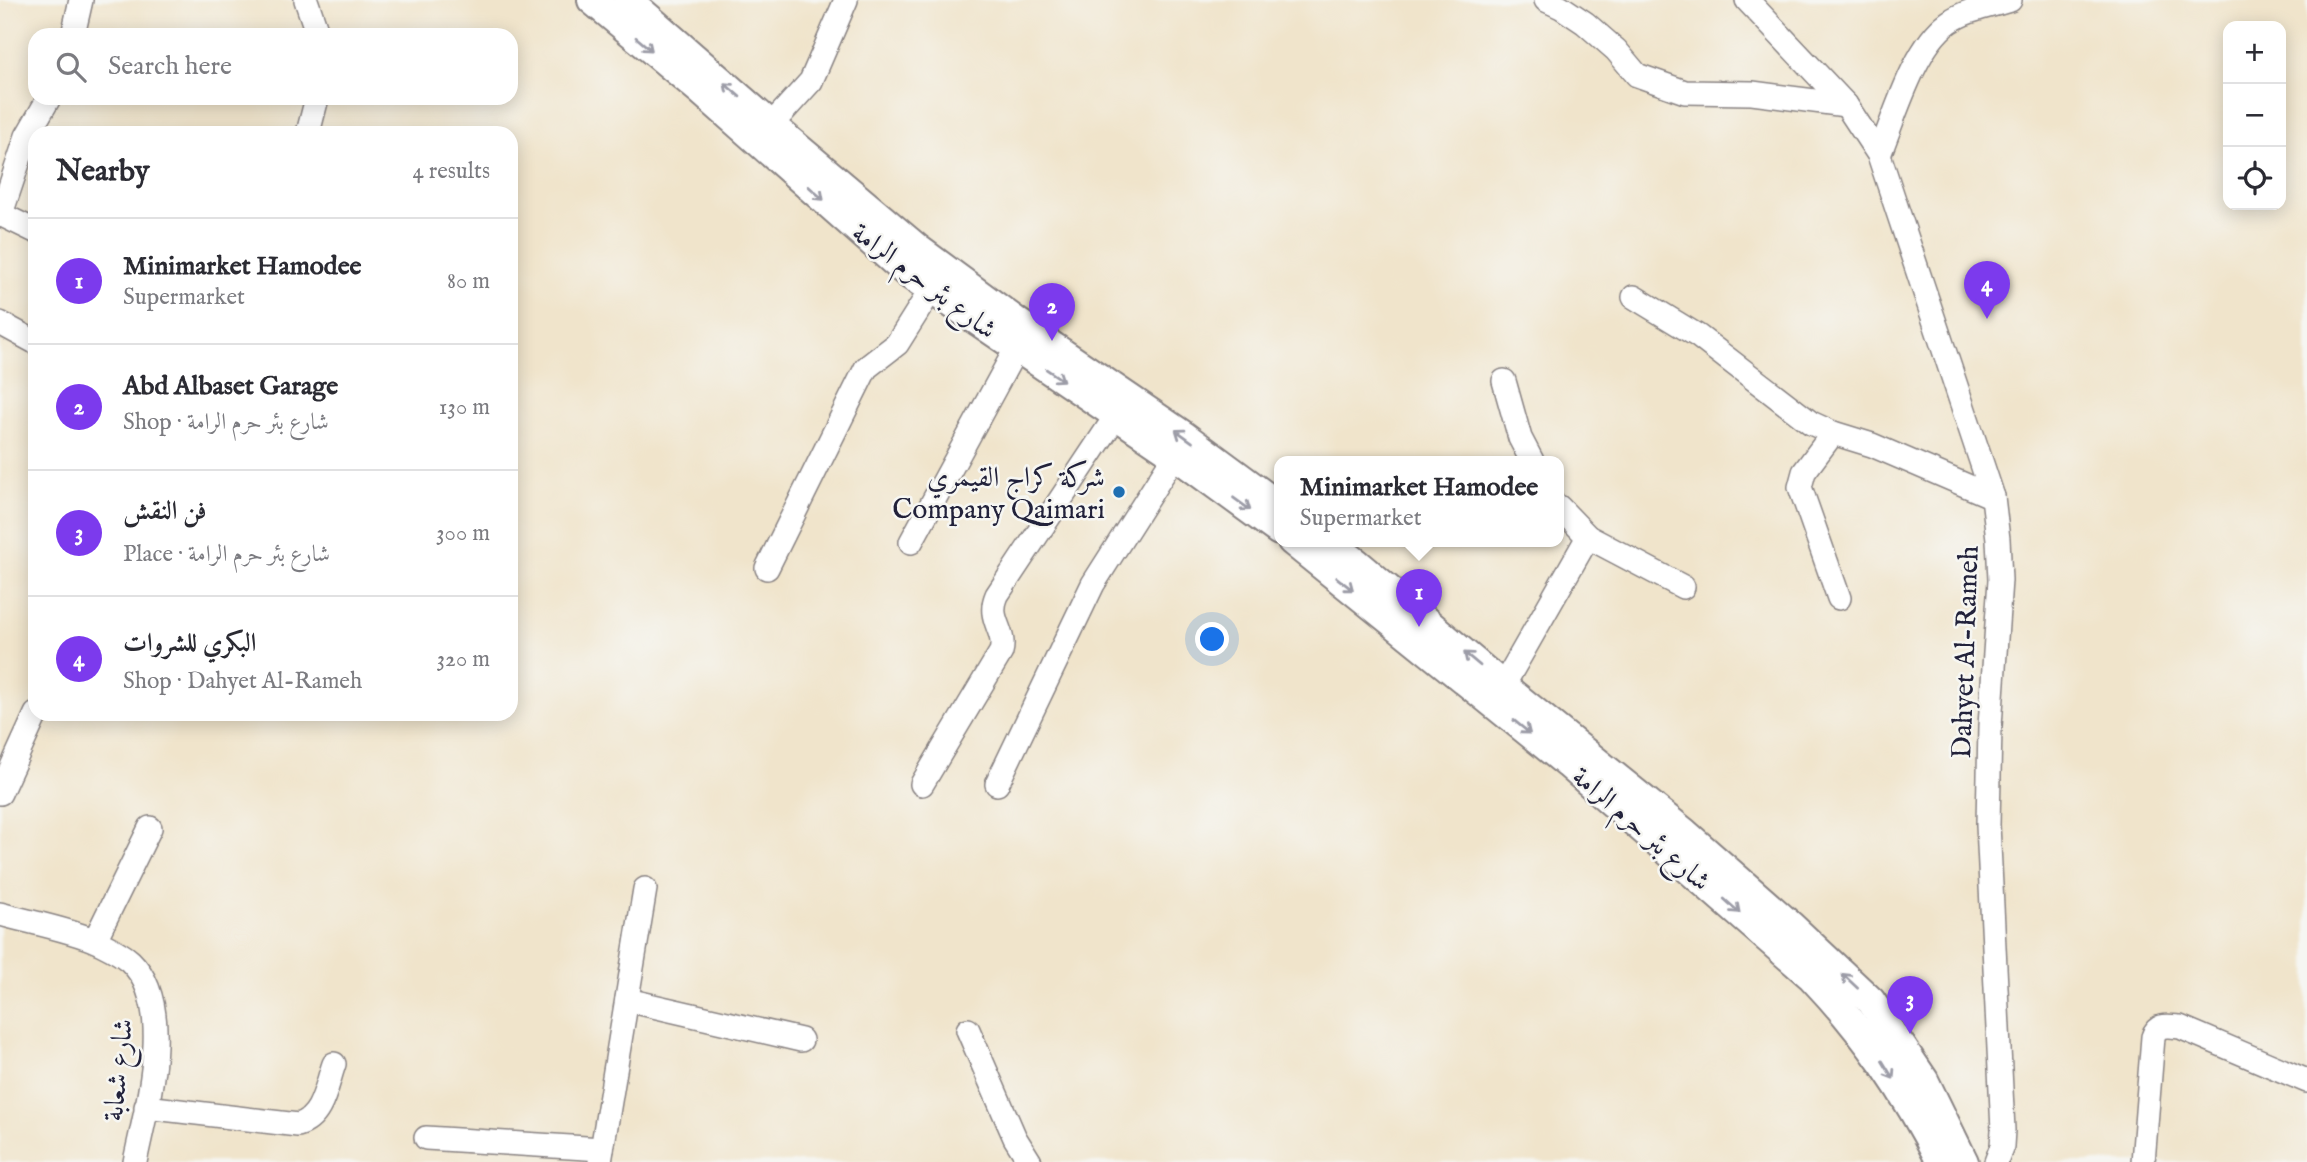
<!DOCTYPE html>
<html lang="en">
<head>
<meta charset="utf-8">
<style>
	:root { --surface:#fff; --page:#f2f2f3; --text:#2b2b33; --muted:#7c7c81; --line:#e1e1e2; --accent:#7c3aed }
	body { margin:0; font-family:"IM FELL English",Amiri,serif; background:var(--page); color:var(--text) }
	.controls { position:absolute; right:21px; top:21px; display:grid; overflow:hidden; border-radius:14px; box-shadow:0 4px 18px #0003 }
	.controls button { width:63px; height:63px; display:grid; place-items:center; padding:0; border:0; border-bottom:2px solid var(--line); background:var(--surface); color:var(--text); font:35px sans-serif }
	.you { position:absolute; left:1213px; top:640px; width:24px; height:24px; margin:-18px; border:5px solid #fff; border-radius:50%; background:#1a73e8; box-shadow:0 0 0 10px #1a73e833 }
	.badge { display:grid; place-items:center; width:46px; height:46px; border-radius:50%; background:var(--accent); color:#fff; font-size:23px; font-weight:700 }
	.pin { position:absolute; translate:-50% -58px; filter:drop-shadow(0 2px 4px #0008) }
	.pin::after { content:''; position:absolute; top:37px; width:24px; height:21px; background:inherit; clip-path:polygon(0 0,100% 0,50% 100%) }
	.popup { position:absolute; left:1274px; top:456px; width:290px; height:91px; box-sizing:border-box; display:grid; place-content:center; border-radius:14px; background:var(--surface); filter:drop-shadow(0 2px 5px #0005); font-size:23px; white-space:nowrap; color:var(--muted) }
	.popup b { font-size:26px; color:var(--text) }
	.popup::after { content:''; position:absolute; left:50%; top:100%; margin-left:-14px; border:14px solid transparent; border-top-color:var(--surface) }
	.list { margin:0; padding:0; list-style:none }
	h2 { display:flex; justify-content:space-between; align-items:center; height:91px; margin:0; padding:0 28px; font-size:30px }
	h2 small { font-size:23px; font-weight:400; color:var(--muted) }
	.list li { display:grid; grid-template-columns:46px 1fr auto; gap:21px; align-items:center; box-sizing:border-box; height:126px; padding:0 28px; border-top:2px solid var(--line) }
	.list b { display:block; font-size:26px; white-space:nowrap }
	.list p { margin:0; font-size:23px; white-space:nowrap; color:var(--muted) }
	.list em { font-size:23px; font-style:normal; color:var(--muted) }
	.icon { flex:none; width:38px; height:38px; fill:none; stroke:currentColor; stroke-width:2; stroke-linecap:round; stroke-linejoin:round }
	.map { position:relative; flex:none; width:2307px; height:1162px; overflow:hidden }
	.search { position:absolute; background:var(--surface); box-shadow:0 4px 18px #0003; left:28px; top:28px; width:490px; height:77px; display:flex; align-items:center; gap:18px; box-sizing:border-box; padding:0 24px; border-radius:21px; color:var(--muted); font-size:26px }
	.panel { position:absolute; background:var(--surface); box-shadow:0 4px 18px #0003; left:28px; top:126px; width:490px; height:595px; border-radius:21px }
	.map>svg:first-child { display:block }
</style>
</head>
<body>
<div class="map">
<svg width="2307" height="1162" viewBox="0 0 2307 1162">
	<rect width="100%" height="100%" fill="#f6f6f2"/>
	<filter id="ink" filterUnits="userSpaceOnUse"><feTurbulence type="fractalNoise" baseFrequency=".0143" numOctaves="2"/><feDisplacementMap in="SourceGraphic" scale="14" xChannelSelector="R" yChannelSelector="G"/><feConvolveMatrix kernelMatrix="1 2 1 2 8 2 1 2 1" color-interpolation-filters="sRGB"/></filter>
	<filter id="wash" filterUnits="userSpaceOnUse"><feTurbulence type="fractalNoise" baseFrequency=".00686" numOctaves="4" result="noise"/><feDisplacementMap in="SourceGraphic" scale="28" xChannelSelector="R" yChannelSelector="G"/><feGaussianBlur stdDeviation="1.57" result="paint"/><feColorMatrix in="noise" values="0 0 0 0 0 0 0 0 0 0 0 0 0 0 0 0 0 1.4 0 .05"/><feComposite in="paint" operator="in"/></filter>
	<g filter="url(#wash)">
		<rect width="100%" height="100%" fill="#f0e4cb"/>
	</g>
	<g filter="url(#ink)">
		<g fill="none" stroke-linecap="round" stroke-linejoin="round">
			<defs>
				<g id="minor">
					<polyline points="306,0 318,35"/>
					<polyline points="1546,0 1561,7 1585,23 1616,50 1637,75 1685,92 1752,93 1846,105"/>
					<polyline points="1747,0 1846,105 1879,155 1993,497 1998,539 2000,580 1990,726 1988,825 2003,1130 2002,1146 1996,1162"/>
					<polyline points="73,35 81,0"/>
					<polyline points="771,125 811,81 846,0"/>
					<polyline points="308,133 317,98"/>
					<path d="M 1879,155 C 1895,116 1914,47 1949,22 C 1966,10 1990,6 2010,0"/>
					<polyline points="0,214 35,231"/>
					<polyline points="1,214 27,136 49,98"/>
					<polyline points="1634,297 1698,336 1811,423 1833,433 1872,445 1993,497"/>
					<polyline points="0,323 35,342"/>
					<polyline points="1504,381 1520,438 1532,461"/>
					<polyline points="1833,433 1804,472 1800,487 1839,598"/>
					<polyline points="1559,507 1588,537 1683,587"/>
					<polyline points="911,542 1016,349"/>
					<polyline points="767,568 866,368 897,344 931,290"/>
					<polyline points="1503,686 1588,537"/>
					<path d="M 922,784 L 1001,652 C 1007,630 986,620 997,595 L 1116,416"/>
					<polyline points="997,784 1093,584 1175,455"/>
					<polyline points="0,793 36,714"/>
					<path d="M 0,914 C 29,922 72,930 98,942 C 108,947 121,953 130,961 C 177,1006 146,1107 135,1162"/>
					<polyline points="95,940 150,828"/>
					<polyline points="627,1000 801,1040"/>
					<polyline points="968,1030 1015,1138 1030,1162"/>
					<path d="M 146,1107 L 298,1125 C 323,1118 326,1086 334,1064"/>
					<polyline points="426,1138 602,1149"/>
					<polyline points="600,1162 645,889"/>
					<path d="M 2143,1162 L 2153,1037 C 2157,1023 2168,1026 2180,1027 L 2307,1081"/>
				</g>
				<g id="major">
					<polyline points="592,0 701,91 907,273 1175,455 1279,531"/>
					<polyline points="628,0 771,125 918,249 1017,322 1183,435 1279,506"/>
					<path d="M 1292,541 L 1568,764 L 1812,977 C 1866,1034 1906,1092 1941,1162"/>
					<polyline points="1328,541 1357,563 1503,686 1685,833 1790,925 1871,1001 1924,1080 1964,1162"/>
				</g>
			</defs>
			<!-- minor casing -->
			<use href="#minor" stroke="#898383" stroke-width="26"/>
			<!-- major casing -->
			<use href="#major" stroke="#898383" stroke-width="32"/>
			<!-- minor -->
			<use href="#minor" stroke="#fff" stroke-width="23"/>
			<!-- major -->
			<use href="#major" stroke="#fff" stroke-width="28"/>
		</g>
		<!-- one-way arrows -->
		<defs><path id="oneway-shaft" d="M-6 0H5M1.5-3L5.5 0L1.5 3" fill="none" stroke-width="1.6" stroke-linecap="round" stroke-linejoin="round" transform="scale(1.75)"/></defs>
		<g stroke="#9c9ca7">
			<use href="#oneway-shaft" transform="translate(644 44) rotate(40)"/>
			<use href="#oneway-shaft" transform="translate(732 90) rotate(-139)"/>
			<use href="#oneway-shaft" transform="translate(816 193) rotate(42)"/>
			<use href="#oneway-shaft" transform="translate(1055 375) rotate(34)"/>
			<use href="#oneway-shaft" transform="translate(1184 436) rotate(-144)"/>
			<use href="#oneway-shaft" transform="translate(1242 504) rotate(36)"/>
			<use href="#oneway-shaft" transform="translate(1345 584) rotate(38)"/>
			<use href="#oneway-shaft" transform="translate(1472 659) rotate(-140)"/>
			<use href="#oneway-shaft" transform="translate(1522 727) rotate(39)"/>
			<use href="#oneway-shaft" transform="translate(1732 906) rotate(42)"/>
			<use href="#oneway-shaft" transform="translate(1850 981) rotate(-137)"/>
			<use href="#oneway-shaft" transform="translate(1888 1070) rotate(58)"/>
		</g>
	</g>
	<!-- markers -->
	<circle fill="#1f6fb2" stroke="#f6f6f2" stroke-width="2.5" cx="1119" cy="492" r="7"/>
	<g text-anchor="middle" stroke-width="5" stroke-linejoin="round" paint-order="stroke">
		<!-- street labels -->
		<g font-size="28" fill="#22223b" stroke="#f6f6f2">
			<text transform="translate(925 280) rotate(37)" y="10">شارع بئر حرم الرامة</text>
			<text transform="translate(1964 652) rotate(-88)" y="10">Dahyet Al-Rameh</text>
			<text transform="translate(1642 828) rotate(41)" y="10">شارع بئر حرم الرامة</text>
			<text transform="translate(117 1070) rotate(-84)" y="10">شارع شعابة</text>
		</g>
		<!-- poi labels -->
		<g font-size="28" fill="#22223b" stroke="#f6f6f2" text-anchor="end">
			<text x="1105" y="486">شركة كراج القيمري<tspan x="1105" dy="32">Company Qaimari</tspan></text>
		</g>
	</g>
</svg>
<div class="controls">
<button>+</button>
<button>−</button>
<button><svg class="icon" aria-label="locate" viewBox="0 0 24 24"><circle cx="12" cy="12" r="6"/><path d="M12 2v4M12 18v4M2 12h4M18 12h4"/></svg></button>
</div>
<div class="you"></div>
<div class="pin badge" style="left:1419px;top:627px">1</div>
<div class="popup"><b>Minimarket Hamodee</b>Supermarket</div>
<div class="pin badge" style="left:1052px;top:341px">2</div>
<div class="pin badge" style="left:1910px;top:1034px">3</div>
<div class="pin badge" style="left:1987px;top:319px">4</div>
<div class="search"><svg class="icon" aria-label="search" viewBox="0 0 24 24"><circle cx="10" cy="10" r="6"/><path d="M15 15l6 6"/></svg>Search here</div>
<section class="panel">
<h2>Nearby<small>4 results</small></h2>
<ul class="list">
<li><span class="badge">1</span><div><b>Minimarket Hamodee</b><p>Supermarket</p></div><em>80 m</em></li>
<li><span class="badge">2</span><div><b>Abd Albaset Garage</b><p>Shop · شارع بئر حرم الرامة</p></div><em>130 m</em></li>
<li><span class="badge">3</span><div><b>فن النقش</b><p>Place · شارع بئر حرم الرامة</p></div><em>300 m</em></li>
<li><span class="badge">4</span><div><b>البكري للشروات</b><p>Shop · Dahyet Al-Rameh</p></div><em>320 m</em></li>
</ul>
</section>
</div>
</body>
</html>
